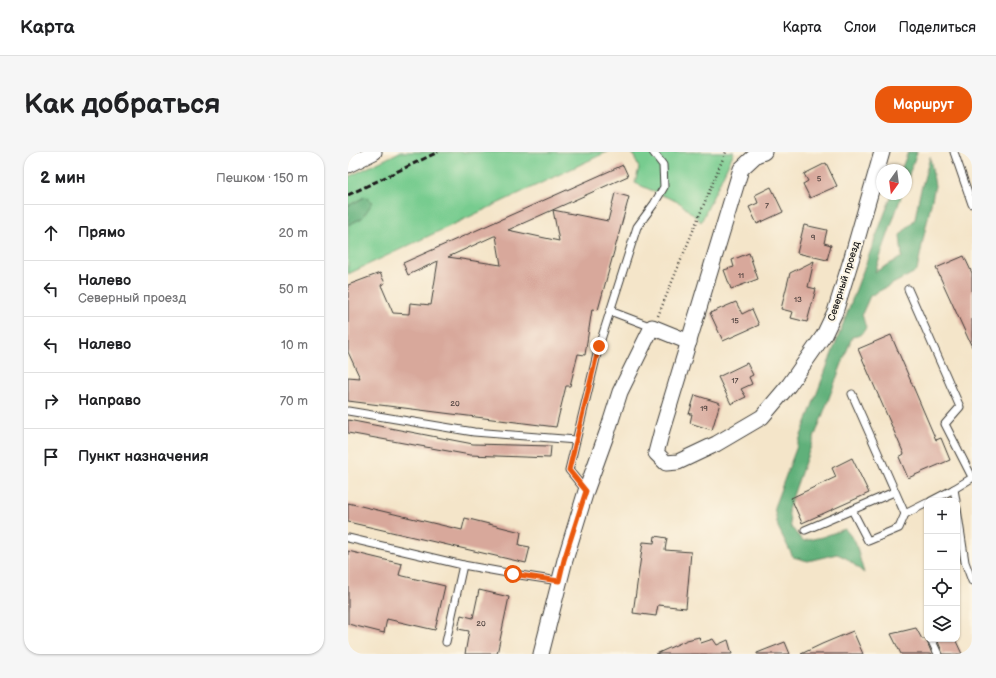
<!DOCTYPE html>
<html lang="ru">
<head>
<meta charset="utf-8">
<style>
	:root { --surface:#fff; --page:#f6f6f6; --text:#202124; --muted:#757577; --line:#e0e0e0; --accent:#ea580c }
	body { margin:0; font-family:"Balsamiq Sans",sans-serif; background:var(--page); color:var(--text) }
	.controls { position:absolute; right:12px; bottom:12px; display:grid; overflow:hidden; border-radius:8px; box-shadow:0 1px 3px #0004 }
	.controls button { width:36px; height:36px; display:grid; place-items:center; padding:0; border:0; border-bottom:1px solid var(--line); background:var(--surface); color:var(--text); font:20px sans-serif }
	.compass { position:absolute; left:528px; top:12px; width:36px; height:36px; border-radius:50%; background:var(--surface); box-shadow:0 1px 3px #0004; rotate:194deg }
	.stop { position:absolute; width:12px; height:12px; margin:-9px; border:3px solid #ea580c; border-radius:50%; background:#fff }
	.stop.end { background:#ea580c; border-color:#fff; box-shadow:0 1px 4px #0008 }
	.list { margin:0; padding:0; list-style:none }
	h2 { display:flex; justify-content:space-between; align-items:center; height:52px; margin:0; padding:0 16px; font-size:17px }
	h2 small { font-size:13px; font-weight:400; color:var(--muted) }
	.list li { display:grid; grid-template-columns:26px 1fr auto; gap:12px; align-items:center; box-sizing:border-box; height:56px; padding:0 16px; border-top:1px solid var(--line) }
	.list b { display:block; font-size:15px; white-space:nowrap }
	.list p { margin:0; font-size:13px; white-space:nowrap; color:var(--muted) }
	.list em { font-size:13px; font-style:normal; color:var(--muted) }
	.icon { flex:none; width:22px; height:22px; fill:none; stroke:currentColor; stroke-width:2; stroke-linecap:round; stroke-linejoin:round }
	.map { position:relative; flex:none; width:624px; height:502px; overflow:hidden; border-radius:16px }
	header { display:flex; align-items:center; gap:24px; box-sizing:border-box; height:56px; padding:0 20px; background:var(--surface); border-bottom:1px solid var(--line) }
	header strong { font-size:19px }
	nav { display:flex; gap:22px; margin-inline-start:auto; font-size:14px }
	.intro { display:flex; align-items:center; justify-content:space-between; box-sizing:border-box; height:96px; padding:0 24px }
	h1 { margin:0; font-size:28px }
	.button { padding:10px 18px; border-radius:16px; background:var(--accent); color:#fff; font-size:14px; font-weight:700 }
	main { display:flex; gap:24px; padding:0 24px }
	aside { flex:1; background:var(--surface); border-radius:16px; box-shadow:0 1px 3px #0004 }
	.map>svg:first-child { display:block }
</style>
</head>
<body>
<header>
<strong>Карта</strong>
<nav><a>Карта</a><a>Слои</a><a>Поделиться</a></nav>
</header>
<div class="intro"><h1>Как добраться</h1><a class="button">Маршрут</a></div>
<main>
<aside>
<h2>2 мин<small>Пешком · 150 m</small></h2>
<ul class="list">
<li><svg class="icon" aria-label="ahead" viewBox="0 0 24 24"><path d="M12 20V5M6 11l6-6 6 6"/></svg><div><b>Прямо</b></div><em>20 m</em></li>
<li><svg class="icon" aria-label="left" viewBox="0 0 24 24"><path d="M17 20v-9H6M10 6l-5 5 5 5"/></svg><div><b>Налево</b><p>Северный проезд</p></div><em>50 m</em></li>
<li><svg class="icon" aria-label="left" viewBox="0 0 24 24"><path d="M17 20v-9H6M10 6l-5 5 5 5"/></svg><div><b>Налево</b></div><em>10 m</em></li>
<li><svg class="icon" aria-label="right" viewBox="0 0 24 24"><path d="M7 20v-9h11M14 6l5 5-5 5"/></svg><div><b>Направо</b></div><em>70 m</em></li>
<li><svg class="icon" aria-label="arrive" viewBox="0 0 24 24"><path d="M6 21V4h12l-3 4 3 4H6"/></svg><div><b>Пункт назначения</b></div></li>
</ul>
</aside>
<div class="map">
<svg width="624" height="502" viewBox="0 0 624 502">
	<rect width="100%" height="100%" fill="#fcf5e5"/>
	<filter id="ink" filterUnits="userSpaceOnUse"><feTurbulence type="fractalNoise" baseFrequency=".025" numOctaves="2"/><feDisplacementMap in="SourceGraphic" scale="8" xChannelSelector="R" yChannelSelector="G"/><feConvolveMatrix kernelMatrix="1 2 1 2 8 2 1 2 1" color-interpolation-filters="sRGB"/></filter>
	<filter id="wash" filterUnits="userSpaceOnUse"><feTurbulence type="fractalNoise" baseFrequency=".012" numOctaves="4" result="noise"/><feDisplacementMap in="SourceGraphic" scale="16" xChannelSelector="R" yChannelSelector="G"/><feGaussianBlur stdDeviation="0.9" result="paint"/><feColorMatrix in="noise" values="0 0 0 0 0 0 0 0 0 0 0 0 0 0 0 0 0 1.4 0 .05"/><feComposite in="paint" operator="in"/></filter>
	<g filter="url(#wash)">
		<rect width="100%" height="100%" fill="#f4e5c9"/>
		<!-- green -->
		<g fill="#77cc8f" stroke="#4a7456">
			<polygon points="52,0 259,0 0,122 0,73 14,66 16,45 0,54 0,25"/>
			<polygon points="284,0 386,0 353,70 332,51 287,31 291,16"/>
		</g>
		<!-- forest -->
		<g fill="#61b07a" stroke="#3e664b">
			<polygon points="560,0 569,0 558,31 558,18 553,18"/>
			<polygon points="582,5 587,34 575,88 569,119 522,144 514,162 518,176 513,183 504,185 454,318 440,358 443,375 455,389 474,385 497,377 507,389 516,421 498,406 489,402 460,409 445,405 430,375 426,355 544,42 554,42 527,120 554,105 552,83 567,67 571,45"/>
			<polygon points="17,45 25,50 14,66 0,73 0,54"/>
		</g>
		<g id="blocks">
			<!-- building -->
			<g fill="#d8a89b" fill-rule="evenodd">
				<polygon points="478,11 489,34 462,46 455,32 460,29 456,22"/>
				<path d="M 275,13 L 280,24 L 160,78 L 211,89 L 205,58 L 260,69 L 267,41 L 281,45 L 250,158 L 244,157 L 237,203 L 230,202 L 222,234 L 218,234 L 208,275 L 0,249 L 0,225 L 12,226 L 0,200 L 0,133 L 32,121 L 37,131 L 33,133 L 45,161 L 61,162 L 62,151 L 83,153 L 90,109 L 60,123 L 55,111 ZM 146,84 L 148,84 L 153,113 L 100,105 Z"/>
				<polygon points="423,35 435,60 409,72 401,55 410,51 407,43"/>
				<polygon points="456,73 479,78 476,91 483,93 479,108 449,101"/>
				<polygon points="401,101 410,127 383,137 376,118 386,115 384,108"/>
				<polygon points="616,104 624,121 624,195 588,116"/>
				<polygon points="466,109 460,135 468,137 459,170 443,166 445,160 433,157 442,121"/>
				<polygon points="388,150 394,162 404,157 411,173 375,189 362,161"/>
				<polygon points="543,183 588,288 593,286 602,308 560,326 551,305 556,302 510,197"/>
				<polygon points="399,211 405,223 401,225 404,232 393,237 398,245 383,252 370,225"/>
				<polygon points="347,243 372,251 364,278 342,271 344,262 341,262"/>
				<polygon points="0,268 125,292 203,294 202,306 122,303 0,281"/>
				<polygon points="504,306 521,341 454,371 443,346 488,325 484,316"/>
				<polygon points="0,351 114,378 117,366 173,380 171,393 182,395 178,411 0,370"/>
				<polygon points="307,384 319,386 317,398 343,400 338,456 310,453 308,464 285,461 295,390 306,391"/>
				<polygon points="0,399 54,412 51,423 97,434 87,478 39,467 36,481 0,472"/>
				<polygon points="131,438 161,445 149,502 117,502 121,479 110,477 113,463 125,466"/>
				<polygon points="568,476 574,487 578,487 584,502 553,502 543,482"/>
				<polygon points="505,479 515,502 453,502 474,492"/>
				<polygon points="351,485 353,491 365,487 369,493 380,488 384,502 308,502 339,488"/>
				<polygon points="589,487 607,487 614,502 595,502"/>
				<polygon points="437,490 442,502 409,502 409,501"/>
			</g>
		</g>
	</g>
	<g filter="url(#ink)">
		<use href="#blocks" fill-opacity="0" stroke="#3c3a36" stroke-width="1"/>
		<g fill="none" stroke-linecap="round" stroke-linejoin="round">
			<defs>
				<g id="lane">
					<polyline points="606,0 624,52"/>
					<polyline points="560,137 612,255 597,272 624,325"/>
					<polyline points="262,159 304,175"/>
					<polyline points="504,242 557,362 579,351"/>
					<polyline points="0,259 126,280 228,288"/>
					<polyline points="606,337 608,349"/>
					<polyline points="238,339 221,318 251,194 289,75 306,52 316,35 315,13 305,0"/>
					<polyline points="583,349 606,337 624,326"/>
					<polyline points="609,357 617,410 624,429"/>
					<polyline points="504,358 546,340"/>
					<polyline points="457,378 504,358 520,389 551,376 557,362"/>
					<polyline points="0,386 115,413 98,490"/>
					<polyline points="115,413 165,422 211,429"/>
					<polyline points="583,487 590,502"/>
				</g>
				<g id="street">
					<polyline points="416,0 408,3 393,17 314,278 308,301 318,311 330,310 368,292 414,265 441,233 476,183 487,160 504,105 534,0"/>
					<polyline points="0,13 26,0"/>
					<polyline points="193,502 217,408 238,339 260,278 272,240 304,175 341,190"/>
				</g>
			</defs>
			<!-- lane casing -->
			<use href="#lane" stroke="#3c3a36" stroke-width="9"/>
			<!-- street casing -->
			<use href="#street" stroke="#3c3a36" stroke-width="17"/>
			<!-- path -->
			<polyline stroke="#3c3a36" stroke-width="2.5" stroke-dasharray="1 3" stroke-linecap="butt" points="310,164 370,18 378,0"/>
			<!-- lane -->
			<use href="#lane" stroke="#fff" stroke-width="7"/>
			<!-- street -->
			<use href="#street" stroke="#fff" stroke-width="15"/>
			<!-- rail -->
			<polyline stroke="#1c1c1c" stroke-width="3" stroke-dasharray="6 3" stroke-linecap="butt" points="0,43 90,0"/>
		</g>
	</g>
	<g fill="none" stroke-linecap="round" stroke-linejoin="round" filter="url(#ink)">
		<!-- route -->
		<polyline stroke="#ea580c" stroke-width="5" points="165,422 211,429 216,408 238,339 221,318 251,194"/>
	</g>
	<g text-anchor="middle" stroke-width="4" stroke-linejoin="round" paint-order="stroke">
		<!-- number labels -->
		<g font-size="8" fill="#4b3f3c">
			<text x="471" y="29">5</text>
			<text x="419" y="56">7</text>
			<text x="465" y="88">9</text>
			<text x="393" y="126">11</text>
			<text x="450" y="150">13</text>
			<text x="387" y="171">15</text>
			<text x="387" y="231">17</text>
			<text x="107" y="254">20</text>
			<text x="356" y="259">19</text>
			<text x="133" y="474">20</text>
		</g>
		<!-- street labels -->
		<g font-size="10" fill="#1c1c1c" stroke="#fcf5e5">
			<text transform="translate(495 129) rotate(-72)" y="4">Северный проезд</text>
		</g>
	</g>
</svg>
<div class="controls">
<button>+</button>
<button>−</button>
<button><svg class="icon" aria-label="locate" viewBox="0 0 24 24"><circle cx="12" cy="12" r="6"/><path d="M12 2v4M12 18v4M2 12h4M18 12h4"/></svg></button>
<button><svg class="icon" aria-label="layers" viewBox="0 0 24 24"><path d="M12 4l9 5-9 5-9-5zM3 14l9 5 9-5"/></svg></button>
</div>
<svg class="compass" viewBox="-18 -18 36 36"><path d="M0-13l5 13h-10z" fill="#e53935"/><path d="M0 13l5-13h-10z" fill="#757577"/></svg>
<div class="stop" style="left:165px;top:422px"></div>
<div class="stop end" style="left:251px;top:194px"></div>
</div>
</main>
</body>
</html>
